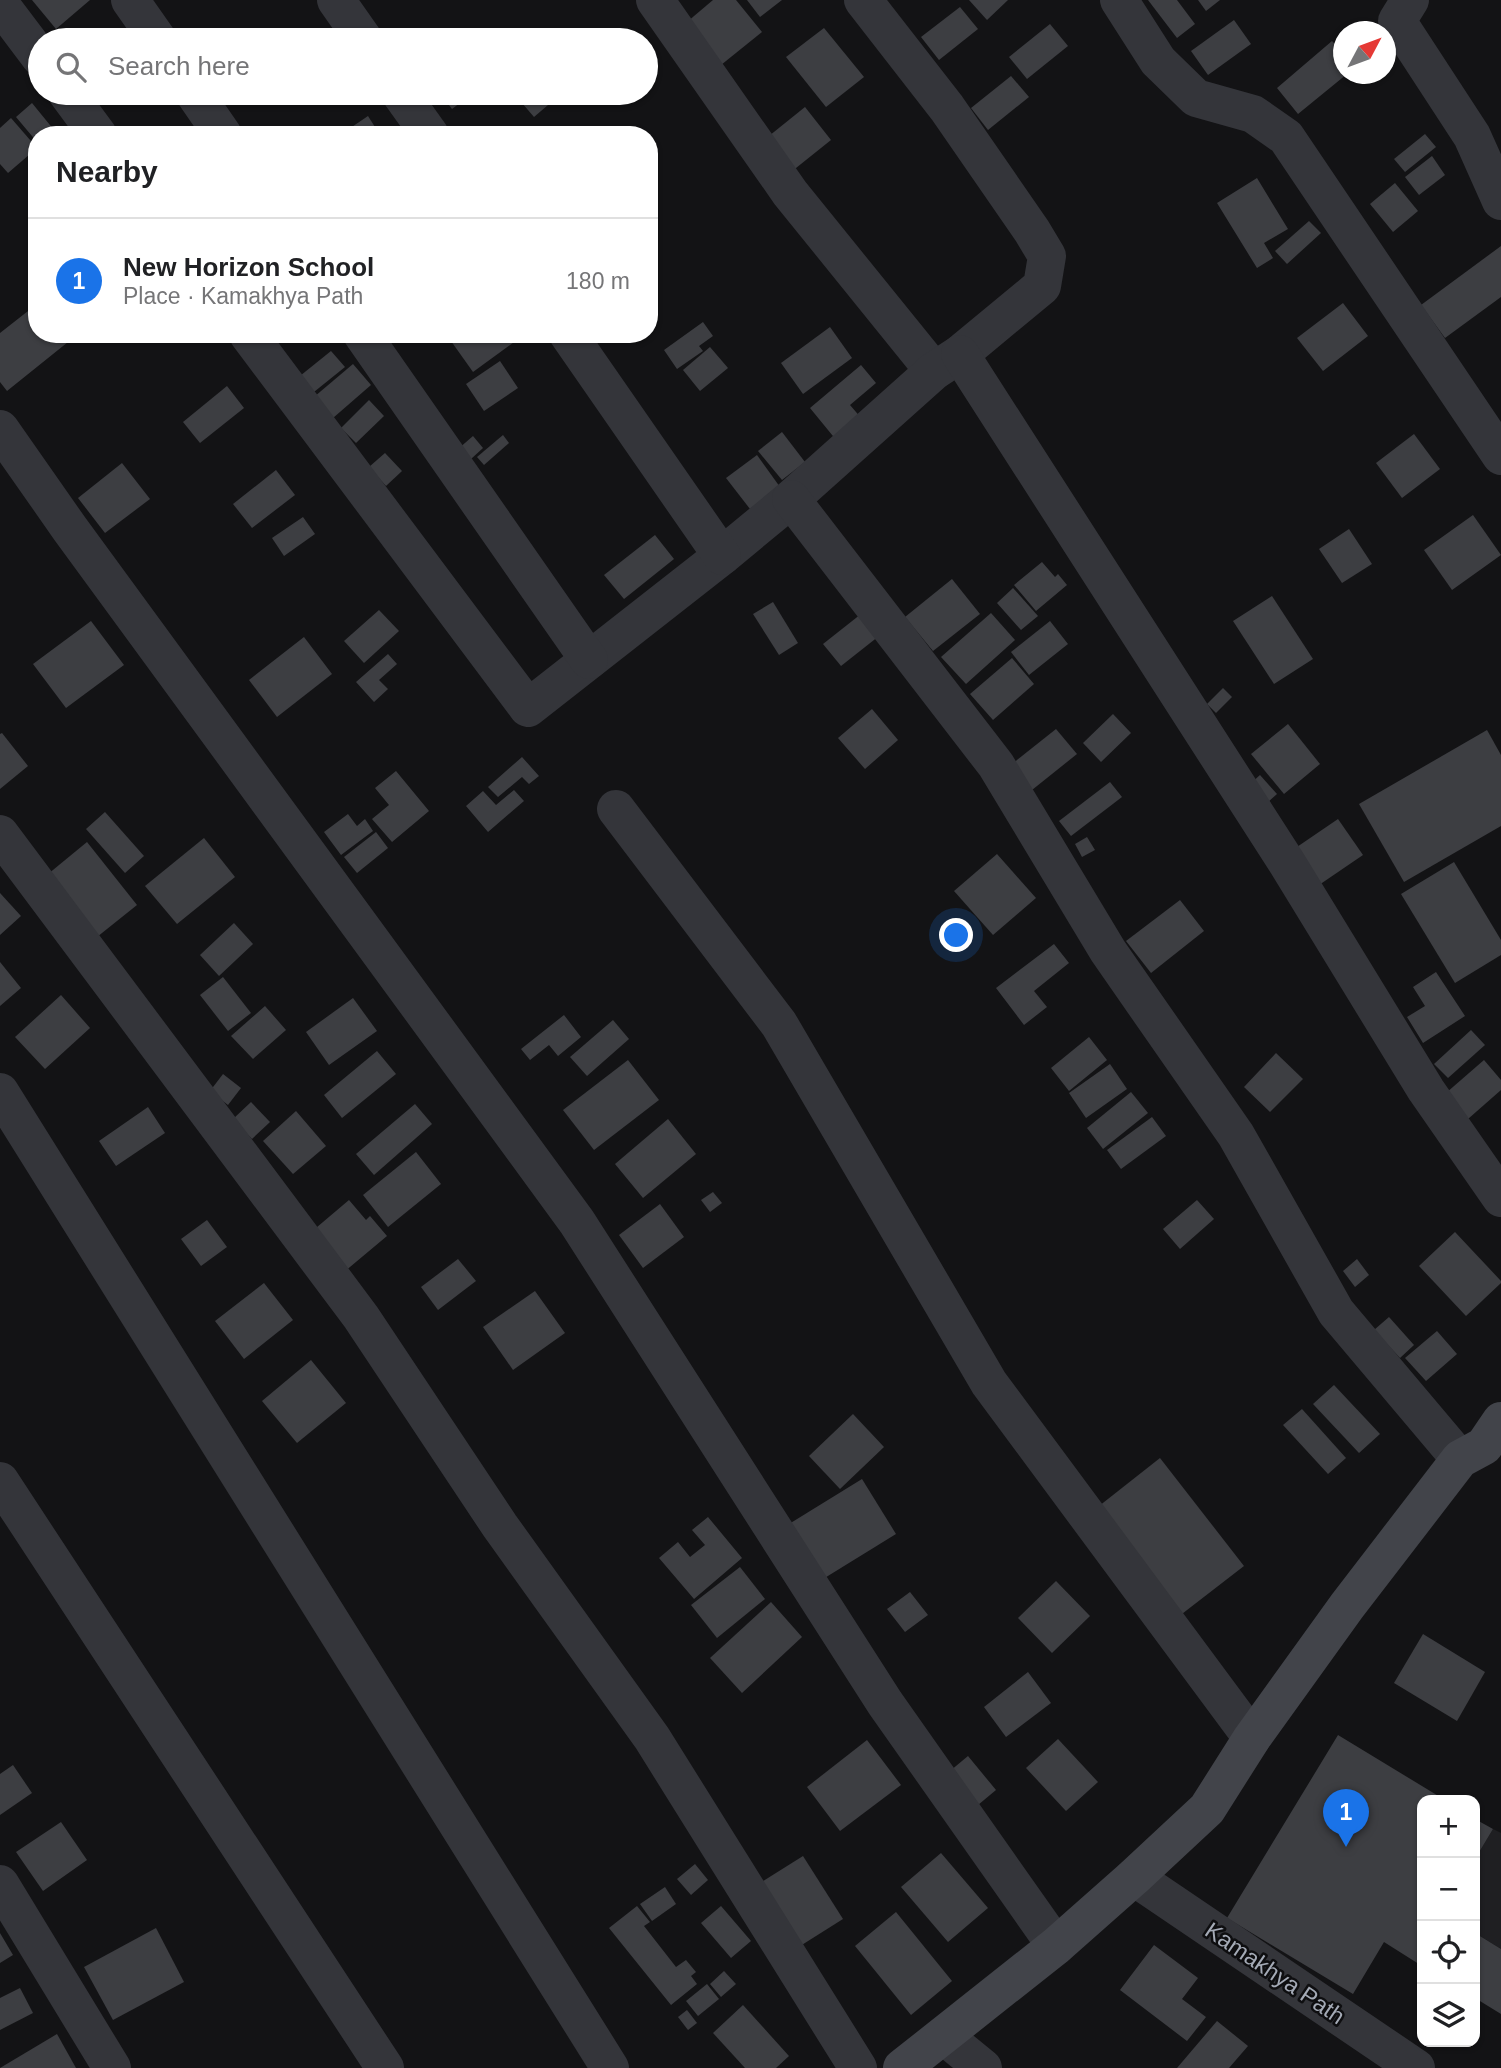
<!DOCTYPE html>
<html lang="en">
<head>
<meta charset="utf-8">
<style>
	:root { --surface:#fff; --page:#f6f6f6; --text:#202124; --muted:#757577; --line:#e0e0e0; --accent:#1a73e8 }
	body { margin:0; font-family:Arial,sans-serif; background:var(--page); color:var(--text) }
	.controls { position:absolute; right:21px; bottom:21px; display:grid; overflow:hidden; border-radius:14px; box-shadow:0 2px 5px #0004 }
	.controls button { width:63px; height:63px; display:grid; place-items:center; padding:0; border:0; border-bottom:2px solid var(--line); background:var(--surface); color:var(--text); font:35px sans-serif }
	.compass { position:absolute; left:1333px; top:21px; width:63px; height:63px; border-radius:50%; background:var(--surface); box-shadow:0 2px 5px #0004; rotate:49deg }
	.you { position:absolute; left:957px; top:936px; width:24px; height:24px; margin:-18px; border:5px solid #fff; border-radius:50%; background:#1a73e8; box-shadow:0 0 0 10px #1a73e833 }
	.badge { display:grid; place-items:center; width:46px; height:46px; border-radius:50%; background:var(--accent); color:#fff; font-size:23px; font-weight:700 }
	.pin { position:absolute; translate:-50% -58px; filter:drop-shadow(0 2px 4px #0008) }
	.pin::after { content:''; position:absolute; top:37px; width:24px; height:21px; background:inherit; clip-path:polygon(0 0,100% 0,50% 100%) }
	.list { margin:0; padding:0; list-style:none }
	h2 { display:flex; justify-content:space-between; align-items:center; height:91px; margin:0; padding:0 28px; font-size:30px }
	h2 small { font-size:23px; font-weight:400; color:var(--muted) }
	.list li { display:grid; grid-template-columns:46px 1fr auto; gap:21px; align-items:center; box-sizing:border-box; height:126px; padding:0 28px; border-top:2px solid var(--line) }
	.list b { display:block; font-size:26px; white-space:nowrap }
	.list p { margin:0; font-size:23px; white-space:nowrap; color:var(--muted) }
	.list em { font-size:23px; font-style:normal; color:var(--muted) }
	.icon { flex:none; width:38px; height:38px; fill:none; stroke:currentColor; stroke-width:2; stroke-linecap:round; stroke-linejoin:round }
	.map { position:relative; flex:none; width:1501px; height:2068px; overflow:hidden }
	.search { position:absolute; background:var(--surface); box-shadow:0 2px 5px #0004; left:28px; top:28px; width:630px; height:77px; display:flex; align-items:center; gap:18px; box-sizing:border-box; padding:0 24px; border-radius:38px; color:var(--muted); font-size:26px }
	.panel { position:absolute; background:var(--surface); box-shadow:0 2px 5px #0004; left:28px; top:126px; width:630px; height:217px; border-radius:28px }
	.map>svg:first-child { display:block }
</style>
</head>
<body>
<div class="map">
<svg width="1501" height="2068" viewBox="0 0 1501 2068">
	<rect width="100%" height="100%" fill="#131315"/>
	<!-- built -->
	<polygon fill="#1f1f22" points="1493,1829 1501,1833 1501,1949 1475,1933 1475,1859"/>
	<!-- building -->
	<g fill="#3d3e42">
		<polygon points="32,0 90,0 56,29"/>
		<polygon points="713,0 736,0 762,32 721,65 687,22"/>
		<polygon points="747,0 782,0 760,17"/>
		<polygon points="969,0 1008,0 987,20"/>
		<polygon points="1148,0 1177,0 1195,24 1177,38"/>
		<polygon points="1198,0 1220,0 1206,11"/>
		<polygon points="960,7 978,29 939,60 921,37"/>
		<polygon points="1234,20 1251,44 1208,75 1191,51"/>
		<polygon points="1050,24 1068,46 1027,79 1009,57"/>
		<polygon points="824,28 864,77 826,107 786,57"/>
		<polygon points="1332,41 1344,54 1344,74 1347,74 1298,114 1277,88"/>
		<polygon points="1011,76 1029,97 988,130 971,108"/>
		<polygon points="440,93 473,93 452,109"/>
		<polygon points="535,93 562,93 534,117 522,103"/>
		<polygon points="32,103 54,130 48,135 37,135 37,142 16,117"/>
		<polygon points="805,107 831,140 791,172 764,140"/>
		<polygon points="368,116 380,135 340,135"/>
		<polygon points="11,118 37,148 8,173 0,164 0,128"/>
		<polygon points="1425,134 1436,147 1405,172 1394,159"/>
		<polygon points="1432,156 1445,175 1419,195 1405,177"/>
		<polygon points="1257,178 1288,229 1264,243 1273,258 1257,268 1217,203"/>
		<polygon points="1395,183 1418,211 1393,232 1370,204"/>
		<polygon points="1309,221 1321,233 1287,264 1275,251"/>
		<polygon points="1501,246 1501,297 1445,338 1421,305"/>
		<polygon points="1343,303 1368,336 1323,371 1297,338"/>
		<polygon points="37,304 37,334 62,334 68,342 7,391 0,382 0,333"/>
		<polygon points="703,322 713,336 699,346 703,351 677,369 664,350"/>
		<polygon points="830,327 852,358 803,394 781,363"/>
		<polygon points="446,334 525,334 473,372"/>
		<polygon points="710,347 728,368 700,391 683,370"/>
		<polygon points="331,351 345,367 304,400 290,384"/>
		<polygon points="500,361 518,388 484,411 466,384"/>
		<polygon points="353,364 371,385 333,418 314,397"/>
		<polygon points="861,365 876,383 850,405 862,419 837,441 810,408"/>
		<polygon points="227,386 244,408 200,443 183,422"/>
		<polygon points="369,400 384,416 356,443 341,428"/>
		<polygon points="782,432 805,462 782,480 758,451"/>
		<polygon points="1414,434 1440,469 1402,498 1376,463"/>
		<polygon points="503,435 509,443 484,465 477,457"/>
		<polygon points="473,436 483,448 471,459 450,456"/>
		<polygon points="385,453 402,471 386,486 369,467"/>
		<polygon points="757,455 780,487 750,509 726,478"/>
		<polygon points="122,463 150,499 105,533 78,498"/>
		<polygon points="276,470 295,495 252,528 233,504"/>
		<polygon points="1473,515 1501,555 1452,590 1424,550"/>
		<polygon points="303,517 315,534 284,556 272,538"/>
		<polygon points="1349,529 1372,564 1342,583 1319,549"/>
		<polygon points="655,535 674,559 624,599 604,575"/>
		<polygon points="1042,562 1055,577 1058,574 1067,585 1036,611 1014,585"/>
		<polygon points="952,579 980,614 933,651 905,617"/>
		<polygon points="1013,588 1038,616 1021,630 997,603"/>
		<polygon points="1272,596 1313,659 1274,684 1233,621"/>
		<polygon points="773,602 798,643 779,655 753,614"/>
		<polygon points="379,610 399,631 364,663 344,641"/>
		<polygon points="991,613 1015,640 966,684 941,657"/>
		<polygon points="861,614 879,636 841,666 823,644"/>
		<polygon points="91,621 124,665 66,708 33,664"/>
		<polygon points="1050,621 1068,644 1029,675 1011,652"/>
		<polygon points="304,637 332,674 277,717 249,680"/>
		<polygon points="388,654 397,664 379,680 388,689 374,702 356,682"/>
		<polygon points="1012,658 1034,684 993,720 970,694"/>
		<polygon points="1223,688 1232,697 1216,713 1207,704"/>
		<polygon points="872,709 898,740 865,769 838,738"/>
		<polygon points="1113,714 1131,733 1101,762 1083,743"/>
		<polygon points="1288,724 1320,764 1284,794 1251,754"/>
		<polygon points="1056,729 1077,754 1032,790 1012,764"/>
		<polygon points="1487,730 1501,755 1501,826 1404,882 1359,804"/>
		<polygon points="2,733 28,766 0,789 0,734"/>
		<polygon points="522,757 539,776 529,784 522,777 498,797 488,787"/>
		<polygon points="396,771 429,811 392,842 372,819 389,805 375,788"/>
		<polygon points="1260,775 1277,794 1267,803 1250,784"/>
		<polygon points="1110,782 1122,797 1071,836 1059,821"/>
		<polygon points="514,790 524,801 488,832 466,806 483,791 496,805"/>
		<polygon points="105,812 144,856 125,873 86,829"/>
		<polygon points="348,814 357,826 365,819 373,831 341,855 324,832"/>
		<polygon points="1338,819 1363,855 1319,885 1294,849"/>
		<polygon points="376,832 388,848 357,873 344,857"/>
		<polygon points="1087,837 1095,850 1082,857 1075,844"/>
		<polygon points="204,838 235,877 177,924 145,886"/>
		<polygon points="87,842 137,905 92,941 42,879"/>
		<polygon points="997,854 1036,898 993,935 954,891"/>
		<polygon points="1454,862 1501,940 1501,955 1455,983 1401,894"/>
		<polygon points="0,893 21,916 0,935"/>
		<polygon points="1180,900 1204,931 1151,973 1126,941"/>
		<polygon points="234,923 253,944 219,976 200,955"/>
		<polygon points="1054,944 1069,963 1034,991 1047,1007 1024,1025 996,988"/>
		<polygon points="0,962 21,988 0,1006"/>
		<polygon points="1436,972 1465,1016 1423,1043 1407,1017 1425,1006 1413,987"/>
		<polygon points="223,977 251,1013 228,1031 200,995"/>
		<polygon points="61,995 90,1028 45,1069 15,1037"/>
		<polygon points="353,998 377,1031 329,1065 306,1032"/>
		<polygon points="265,1006 286,1030 253,1059 231,1036"/>
		<polygon points="564,1015 581,1037 558,1056 549,1045 530,1060 521,1049"/>
		<polygon points="613,1020 629,1039 587,1076 570,1057"/>
		<polygon points="1471,1030 1485,1045 1448,1078 1434,1064"/>
		<polygon points="1089,1037 1107,1060 1069,1091 1051,1068"/>
		<polygon points="377,1051 396,1074 342,1118 324,1095"/>
		<polygon points="1276,1053 1303,1079 1270,1112 1244,1087"/>
		<polygon points="628,1060 659,1100 594,1150 563,1110"/>
		<polygon points="1484,1060 1501,1080 1501,1090 1468,1119 1446,1093"/>
		<polygon points="1110,1064 1127,1089 1086,1118 1069,1093"/>
		<polygon points="223,1074 241,1088 228,1105 210,1091"/>
		<polygon points="1131,1092 1148,1113 1103,1149 1087,1128"/>
		<polygon points="251,1102 270,1122 252,1139 233,1119"/>
		<polygon points="415,1104 432,1124 374,1175 356,1154"/>
		<polygon points="148,1107 165,1133 116,1166 99,1141"/>
		<polygon points="296,1111 326,1146 293,1174 263,1141"/>
		<polygon points="1152,1117 1166,1136 1121,1169 1107,1150"/>
		<polygon points="668,1119 696,1154 643,1198 615,1164"/>
		<polygon points="416,1152 441,1184 388,1227 363,1195"/>
		<polygon points="713,1192 722,1203 710,1212 701,1200"/>
		<polygon points="349,1200 366,1220 370,1216 387,1236 344,1272 310,1233"/>
		<polygon points="1197,1200 1214,1219 1180,1249 1163,1229"/>
		<polygon points="660,1204 684,1237 643,1268 619,1235"/>
		<polygon points="207,1220 227,1247 201,1266 181,1239"/>
		<polygon points="1455,1232 1501,1281 1501,1283 1466,1316 1419,1266"/>
		<polygon points="458,1259 476,1281 438,1310 421,1287"/>
		<polygon points="1357,1259 1369,1275 1355,1287 1343,1271"/>
		<polygon points="264,1283 293,1320 244,1359 215,1321"/>
		<polygon points="535,1291 565,1333 513,1370 483,1327"/>
		<polygon points="1389,1317 1414,1345 1400,1358 1374,1330"/>
		<polygon points="1437,1331 1457,1354 1426,1381 1405,1358"/>
		<polygon points="311,1360 346,1403 297,1443 262,1401"/>
		<polygon points="1334,1385 1380,1434 1359,1453 1313,1404"/>
		<polygon points="1302,1409 1346,1458 1328,1474 1283,1425"/>
		<polygon points="853,1414 884,1447 840,1489 809,1456"/>
		<polygon points="1160,1458 1244,1566 1178,1617 1094,1510"/>
		<polygon points="862,1479 896,1534 823,1579 789,1524"/>
		<polygon points="708,1517 742,1558 694,1599 659,1558 678,1542 690,1557 705,1545 692,1530"/>
		<polygon points="740,1567 765,1599 717,1638 691,1605"/>
		<polygon points="1056,1581 1090,1616 1052,1653 1018,1618"/>
		<polygon points="910,1592 928,1615 905,1632 887,1609"/>
		<polygon points="771,1602 802,1637 742,1693 710,1658"/>
		<polygon points="1423,1634 1485,1672 1457,1721 1394,1683"/>
		<polygon points="1028,1672 1051,1703 1006,1737 984,1707"/>
		<polygon points="1338,1735 1445,1800 1422,1800 1422,1894 1419,1899 1422,1901 1422,1966 1384,1942 1353,1994 1227,1918"/>
		<polygon points="1058,1739 1098,1782 1066,1811 1026,1768"/>
		<polygon points="867,1740 901,1785 840,1831 807,1787"/>
		<polygon points="968,1756 996,1790 978,1805 950,1771"/>
		<polygon points="13,1765 32,1793 0,1815 0,1774"/>
		<polygon points="1475,1819 1493,1829 1475,1859"/>
		<polygon points="61,1822 87,1860 43,1891 16,1852"/>
		<polygon points="941,1853 988,1908 948,1942 901,1887"/>
		<polygon points="803,1856 843,1919 797,1948 757,1885"/>
		<polygon points="695,1864 708,1880 691,1895 677,1879"/>
		<polygon points="665,1887 676,1904 652,1921 640,1904"/>
		<polygon points="637,1906 650,1922 644,1926 676,1967 686,1960 696,1972 691,1976 697,1984 671,2005 609,1928"/>
		<polygon points="721,1906 751,1941 731,1958 701,1923"/>
		<polygon points="896,1912 952,1981 911,2015 855,1946"/>
		<polygon points="156,1928 184,1982 113,2020 84,1967"/>
		<polygon points="0,1933 13,1955 0,1963"/>
		<polygon points="1475,1933 1501,1949 1501,2014 1475,1998"/>
		<polygon points="1154,1945 1198,1978 1182,1999 1206,2017 1187,2041 1120,1990"/>
		<polygon points="724,1971 736,1984 721,1997 710,1984"/>
		<polygon points="707,1984 719,1999 698,2016 686,2001"/>
		<polygon points="20,1988 33,2013 0,2030 0,1998"/>
		<polygon points="743,2005 789,2056 776,2068 745,2068 713,2033"/>
		<polygon points="687,2010 697,2023 688,2030 678,2017"/>
		<polygon points="1217,2021 1248,2046 1229,2068 1177,2068"/>
		<polygon points="57,2034 76,2068 0,2068"/>
	</g>
	<g fill="none" stroke-linecap="round" stroke-linejoin="round">
		<!-- street -->
		<g stroke="#34353a" stroke-width="38">
			<polyline points="130,0 158,40"/>
			<polyline points="336,0 364,40"/>
			<polyline points="655,0 790,193 934,371"/>
			<polyline points="1119,0 1158,61 1196,98 1253,114 1286,137 1501,456"/>
			<polyline points="1410,0 1397,21 1472,136 1501,201"/>
			<polyline points="0,4 40,57"/>
			<polyline points="67,93 98,135"/>
			<polyline points="194,93 223,135"/>
			<polyline points="400,93 430,135"/>
			<polyline points="248,334 528,708 722,556 791,499 934,371 960,354 1042,286 1047,256 1032,231 947,108 863,0"/>
			<polyline points="362,334 589,660"/>
			<polyline points="568,334 722,556"/>
			<polyline points="960,354 1287,863 1426,1090 1501,1198"/>
			<polyline points="0,429 70,529 577,1222 885,1703 1056,1946"/>
			<polyline points="791,499 996,765 1108,951 1236,1135 1336,1312 1460,1459"/>
			<polyline points="616,809 779,1024 989,1383 1252,1738"/>
			<polyline points="0,834 361,1317 500,1526 652,1738 858,2068"/>
			<polyline points="0,1092 610,2068"/>
			<polyline points="0,1481 385,2068"/>
			<polyline points="1134,1877 1416,2068"/>
			<polyline points="0,1884 112,2068"/>
			<polyline points="944,2036 983,2068"/>
		</g>
		<!-- secondary -->
		<polyline stroke="#42444a" stroke-width="38" points="902,2068 1056,1946 1134,1877 1207,1809 1252,1738 1347,1606 1460,1459 1484,1446 1501,1421"/>
	</g>
	<g text-anchor="middle" stroke-width="5" stroke-linejoin="round" paint-order="stroke">
		<!-- street labels -->
		<g font-size="23" fill="#a4aab6" stroke="#0e0e10">
			<text transform="translate(1275 1973) rotate(34)" y="8">Kamakhya Path</text>
		</g>
	</g>
</svg>
<div class="controls">
<button>+</button>
<button>−</button>
<button><svg class="icon" aria-label="locate" viewBox="0 0 24 24"><circle cx="12" cy="12" r="6"/><path d="M12 2v4M12 18v4M2 12h4M18 12h4"/></svg></button>
<button><svg class="icon" aria-label="layers" viewBox="0 0 24 24"><path d="M12 4l9 5-9 5-9-5zM3 14l9 5 9-5"/></svg></button>
</div>
<svg class="compass" viewBox="-18 -18 36 36"><path d="M0-13l5 13h-10z" fill="#e53935"/><path d="M0 13l5-13h-10z" fill="#757577"/></svg>
<div class="you"></div>
<div class="pin badge" style="left:1346px;top:1847px">1</div>
<div class="search"><svg class="icon" aria-label="search" viewBox="0 0 24 24"><circle cx="10" cy="10" r="6"/><path d="M15 15l6 6"/></svg>Search here</div>
<section class="panel">
<h2>Nearby<small></small></h2>
<ul class="list">
<li><span class="badge">1</span><div><b>New Horizon School</b><p>Place · Kamakhya Path</p></div><em>180 m</em></li>
</ul>
</section>
</div>
</body>
</html>
